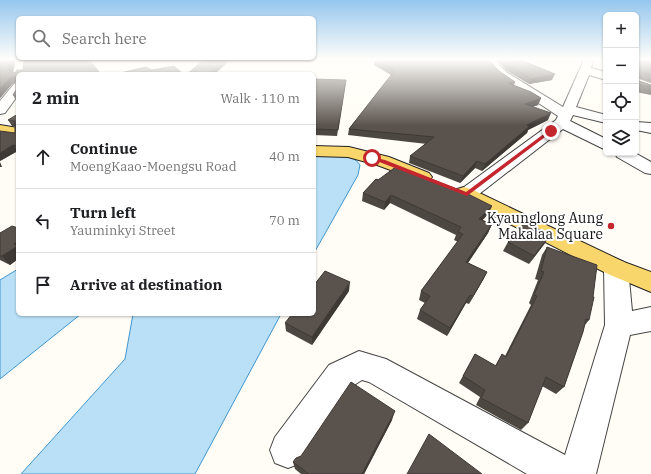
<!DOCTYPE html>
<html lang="en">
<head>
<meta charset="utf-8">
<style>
	:root { --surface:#fff; --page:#f2f2f2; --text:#202124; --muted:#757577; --line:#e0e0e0 }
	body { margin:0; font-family:"IBM Plex Serif",serif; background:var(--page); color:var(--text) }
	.controls { position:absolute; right:12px; top:12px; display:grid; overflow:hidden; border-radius:6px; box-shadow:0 1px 3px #0004 }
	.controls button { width:36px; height:36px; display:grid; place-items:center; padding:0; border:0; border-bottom:1px solid var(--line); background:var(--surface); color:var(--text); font:20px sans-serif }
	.stop { position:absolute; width:12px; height:12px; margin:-9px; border:3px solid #c4262e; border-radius:50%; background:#fff }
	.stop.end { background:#c4262e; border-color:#fff; box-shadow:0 1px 4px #0008 }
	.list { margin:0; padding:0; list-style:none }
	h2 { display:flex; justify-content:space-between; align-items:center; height:52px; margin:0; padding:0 16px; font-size:17px }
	h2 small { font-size:13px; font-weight:400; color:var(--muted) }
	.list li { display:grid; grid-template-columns:26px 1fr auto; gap:12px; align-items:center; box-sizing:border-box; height:64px; padding:0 16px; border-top:1px solid var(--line) }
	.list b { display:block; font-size:15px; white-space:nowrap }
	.list p { margin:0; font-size:13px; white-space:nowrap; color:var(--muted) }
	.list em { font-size:13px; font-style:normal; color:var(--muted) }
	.icon { flex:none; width:22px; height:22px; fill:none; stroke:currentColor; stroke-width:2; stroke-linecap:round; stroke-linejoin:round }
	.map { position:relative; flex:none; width:651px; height:474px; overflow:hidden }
	.search { position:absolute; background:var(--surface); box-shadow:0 1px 3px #0004; left:16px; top:16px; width:300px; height:44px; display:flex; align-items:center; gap:10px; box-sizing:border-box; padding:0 14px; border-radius:6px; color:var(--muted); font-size:15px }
	.panel { position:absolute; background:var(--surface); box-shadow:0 1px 3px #0004; left:16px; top:72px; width:300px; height:244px; border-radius:6px }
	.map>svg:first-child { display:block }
</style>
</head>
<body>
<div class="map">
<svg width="651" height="474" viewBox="0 0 651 474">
	<rect width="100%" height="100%" fill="#fffdf5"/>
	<!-- water -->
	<g fill="#b9e0f7" stroke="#3f96cf">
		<path d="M 314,155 C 328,155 352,152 360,165 L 358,175 L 314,253 Z"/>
		<polygon points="18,269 18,314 81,314 0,379 0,280"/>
		<polygon points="133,314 281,314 195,474 21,474 125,359"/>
	</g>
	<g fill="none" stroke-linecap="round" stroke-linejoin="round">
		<defs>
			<g id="minor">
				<polygon points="16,59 26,59 25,74 18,74 18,77 13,74"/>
				<polygon points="483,59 494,59 506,72 563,107 583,62 581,59 592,59 593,62 591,68 606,72 606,80 589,75 576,107 606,115 606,123 573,115 570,121 606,139 606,150 563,129 474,198 467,200 460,198 457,194 460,190 556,120 558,116 498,76"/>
				<polygon points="18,83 18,95 5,113 0,114 0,101 14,84"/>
				<polygon points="636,122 651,123 651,133 636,130"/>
				<polygon points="615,153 635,153 651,162 651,174 645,173 617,157"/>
				<polygon points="616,259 624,262 628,268 632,311 651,307 651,331 630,335 596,474 527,474 369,382 362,380 351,387 301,463 288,468 275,463 270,450 275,437 329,365 359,351 386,359 565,455 605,325 604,268 608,262"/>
			</g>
			<g id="major">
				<polygon points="0,125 18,128 18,138 0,135"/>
				<polygon points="314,146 349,147 389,157 429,173 432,177 429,181 423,182 377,165 348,157 314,156"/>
				<polygon points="464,187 471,189 624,262 651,272 651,292 608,274 457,197 454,193 457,189"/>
			</g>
		</defs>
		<!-- minor casing -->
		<use href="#minor" stroke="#444" stroke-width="2"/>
		<!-- major casing -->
		<use href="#major" stroke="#222" stroke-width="2"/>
		<!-- minor -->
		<use href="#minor" fill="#fff" fill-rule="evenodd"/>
		<!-- major -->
		<use href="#major" fill="#f9d66b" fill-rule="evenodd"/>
	</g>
	<!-- wall -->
	<g fill="#4d4742">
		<polygon points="0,59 15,59 12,72 15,73 23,70 88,59 18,74 18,101 16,100 13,95 16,90 16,82 13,83 1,97 0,98"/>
		<polygon points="374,59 499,71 515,82 513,85 541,98 538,105 532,107 548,120 528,130 527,133 482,171 475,168 460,183 409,163 410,156 427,144 348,135 349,129 391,75 374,65"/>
		<polygon points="496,59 519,59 552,80 529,84 507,71"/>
		<polygon points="636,59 651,59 651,83 639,79 639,81 651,85 651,95 636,92"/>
		<polygon points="314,79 345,85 337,136 314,135"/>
		<polygon points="18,114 18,151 0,161 15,133 15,126 12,126 8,120"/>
		<polygon points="376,179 492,206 488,214 482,220 492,224 488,233 468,263 487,272 483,280 469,304 466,303 447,336 417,319 420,310 425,303 419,300 421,291 458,242 454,240 456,235 390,203 384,210 362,201 363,193"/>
		<polygon points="18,228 18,259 10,265 0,260 0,233"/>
		<polygon points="508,242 545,243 529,264 503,251"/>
		<polygon points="547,247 589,320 585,325 564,387 556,394 542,386 528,423 521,430 476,405 480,397 459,383 475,354 495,366 502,354 505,356 531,305 529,303 538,280 535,279 542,255"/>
		<polygon points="349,291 312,345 286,331 285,323"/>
		<polygon points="392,420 364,474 301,474 295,469 293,462"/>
	</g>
	<!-- shaded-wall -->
	<g fill="#3f3936">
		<polygon points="11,59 15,59 12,75 9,70"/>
		<polygon points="225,59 227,59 227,63 215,74 209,74"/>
		<polygon points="555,74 552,80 529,84 531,79"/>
		<polygon points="15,76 18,82 13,83 1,97 0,98 0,89 10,78"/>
		<polygon points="515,82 513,88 508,83"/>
		<polygon points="541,98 538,105 522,110 525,104"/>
		<polygon points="551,113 548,120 528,130 527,133 482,171 485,164 527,125"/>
		<polygon points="13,145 17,151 0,161 0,153"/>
		<polygon points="477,161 475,168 460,183 463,176"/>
		<polygon points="0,162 2,167 0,167"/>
		<polygon points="391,195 390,203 384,210 385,202"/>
		<polygon points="492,206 488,214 476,228 479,219"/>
		<polygon points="492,224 488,233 463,270 466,262"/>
		<polygon points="550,235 545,243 529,264 534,256"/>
		<polygon points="18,242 18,259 10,265 2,256 14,244"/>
		<polygon points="487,272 483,280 469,304 473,296"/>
		<polygon points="350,282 349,291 312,345 312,337"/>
		<polygon points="470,295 466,303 447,336 450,328"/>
		<polygon points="395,411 392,420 364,474 362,474"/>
	</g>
	<!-- building -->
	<g fill="#5a524d" stroke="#3f3936">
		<polygon points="0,59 11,59 9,70 15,73 17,70 23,70 24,59 88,59 101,74 18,74 18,97 13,95 16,90 16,78 15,76 10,78 0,89"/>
		<polygon points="205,59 225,59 209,74 187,74"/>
		<polygon points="374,59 488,59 499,71 515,82 508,83 531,92 541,98 525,104 551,113 527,125 530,126 485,164 477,161 463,176 410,156 434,137 349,129 395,70"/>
		<polygon points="503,59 519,59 555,74 531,79 509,65"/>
		<polygon points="636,59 651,59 651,75 639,71 640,70 636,69"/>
		<polygon points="174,66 183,74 116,74 146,67 152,70"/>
		<polygon points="638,73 639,81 651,85 651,87 636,84 636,77"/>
		<polygon points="314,79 346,80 338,130 314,129"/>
		<polygon points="18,114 18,146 13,145 0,153 0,131 15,133 15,121 8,120"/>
		<polygon points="397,166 462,191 492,206 479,219 492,224 466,262 487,272 473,296 470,295 450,328 420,310 430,296 421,291 463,234 458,232 461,227 391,195 385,202 363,193 376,179 378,180"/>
		<polygon points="525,222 550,235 534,256 508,242"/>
		<polygon points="12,226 18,228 18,242 14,244 18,246 2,256 0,256 0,233"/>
		<polygon points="547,247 597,265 593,297 594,297 589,320 586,319 583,332 564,387 546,377 528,423 481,398 485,390 463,376 475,354 496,366 502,354 506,357 537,296 534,295 544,272 541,271"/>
		<polygon points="325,271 350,282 312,337 285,323 292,314 314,314 314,285"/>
		<polygon points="351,382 395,411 362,474 309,474 293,462 296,458 301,456"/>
		<polygon points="429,434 482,474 407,474"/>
	</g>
	<!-- sky -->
	<linearGradient id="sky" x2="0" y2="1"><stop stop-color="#95c6ee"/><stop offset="0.47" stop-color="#fffefa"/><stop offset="1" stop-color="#fffefa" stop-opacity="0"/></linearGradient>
	<rect width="651" height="126" fill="url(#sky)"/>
	<!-- route -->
	<polygon fill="#c4262e" points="549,130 553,131 467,196 369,158 372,157 385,160 466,192"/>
	<!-- markers -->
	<circle fill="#c4262e" stroke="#fff" stroke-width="1.5" cx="611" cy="226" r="4"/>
	<g text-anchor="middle" stroke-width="4" stroke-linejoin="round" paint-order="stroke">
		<!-- poi labels -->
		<g font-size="14" fill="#111" stroke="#fff" text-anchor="end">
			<text x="603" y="223">Kyaunglong Aung<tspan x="603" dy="16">Makalaa Square</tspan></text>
		</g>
	</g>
</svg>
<div class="controls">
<button>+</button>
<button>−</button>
<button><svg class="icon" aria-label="locate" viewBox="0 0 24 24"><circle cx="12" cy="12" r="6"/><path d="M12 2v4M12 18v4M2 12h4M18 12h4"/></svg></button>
<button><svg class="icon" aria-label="layers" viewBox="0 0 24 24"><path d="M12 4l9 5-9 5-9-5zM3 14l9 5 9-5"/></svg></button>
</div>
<div class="stop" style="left:372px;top:158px"></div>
<div class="stop end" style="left:551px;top:131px"></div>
<div class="search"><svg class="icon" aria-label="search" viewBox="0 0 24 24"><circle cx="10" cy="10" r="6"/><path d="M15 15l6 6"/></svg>Search here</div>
<section class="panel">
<h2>2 min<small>Walk · 110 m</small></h2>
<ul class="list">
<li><svg class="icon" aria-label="ahead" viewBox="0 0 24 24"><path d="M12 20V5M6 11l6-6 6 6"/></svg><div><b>Continue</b><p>MoengKaao-Moengsu Road</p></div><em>40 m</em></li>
<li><svg class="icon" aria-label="left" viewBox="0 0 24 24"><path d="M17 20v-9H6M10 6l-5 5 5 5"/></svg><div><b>Turn left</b><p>Yauminkyi Street</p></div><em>70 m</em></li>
<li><svg class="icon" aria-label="arrive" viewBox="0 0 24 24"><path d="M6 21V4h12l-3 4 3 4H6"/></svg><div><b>Arrive at destination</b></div></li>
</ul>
</section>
</div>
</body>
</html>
